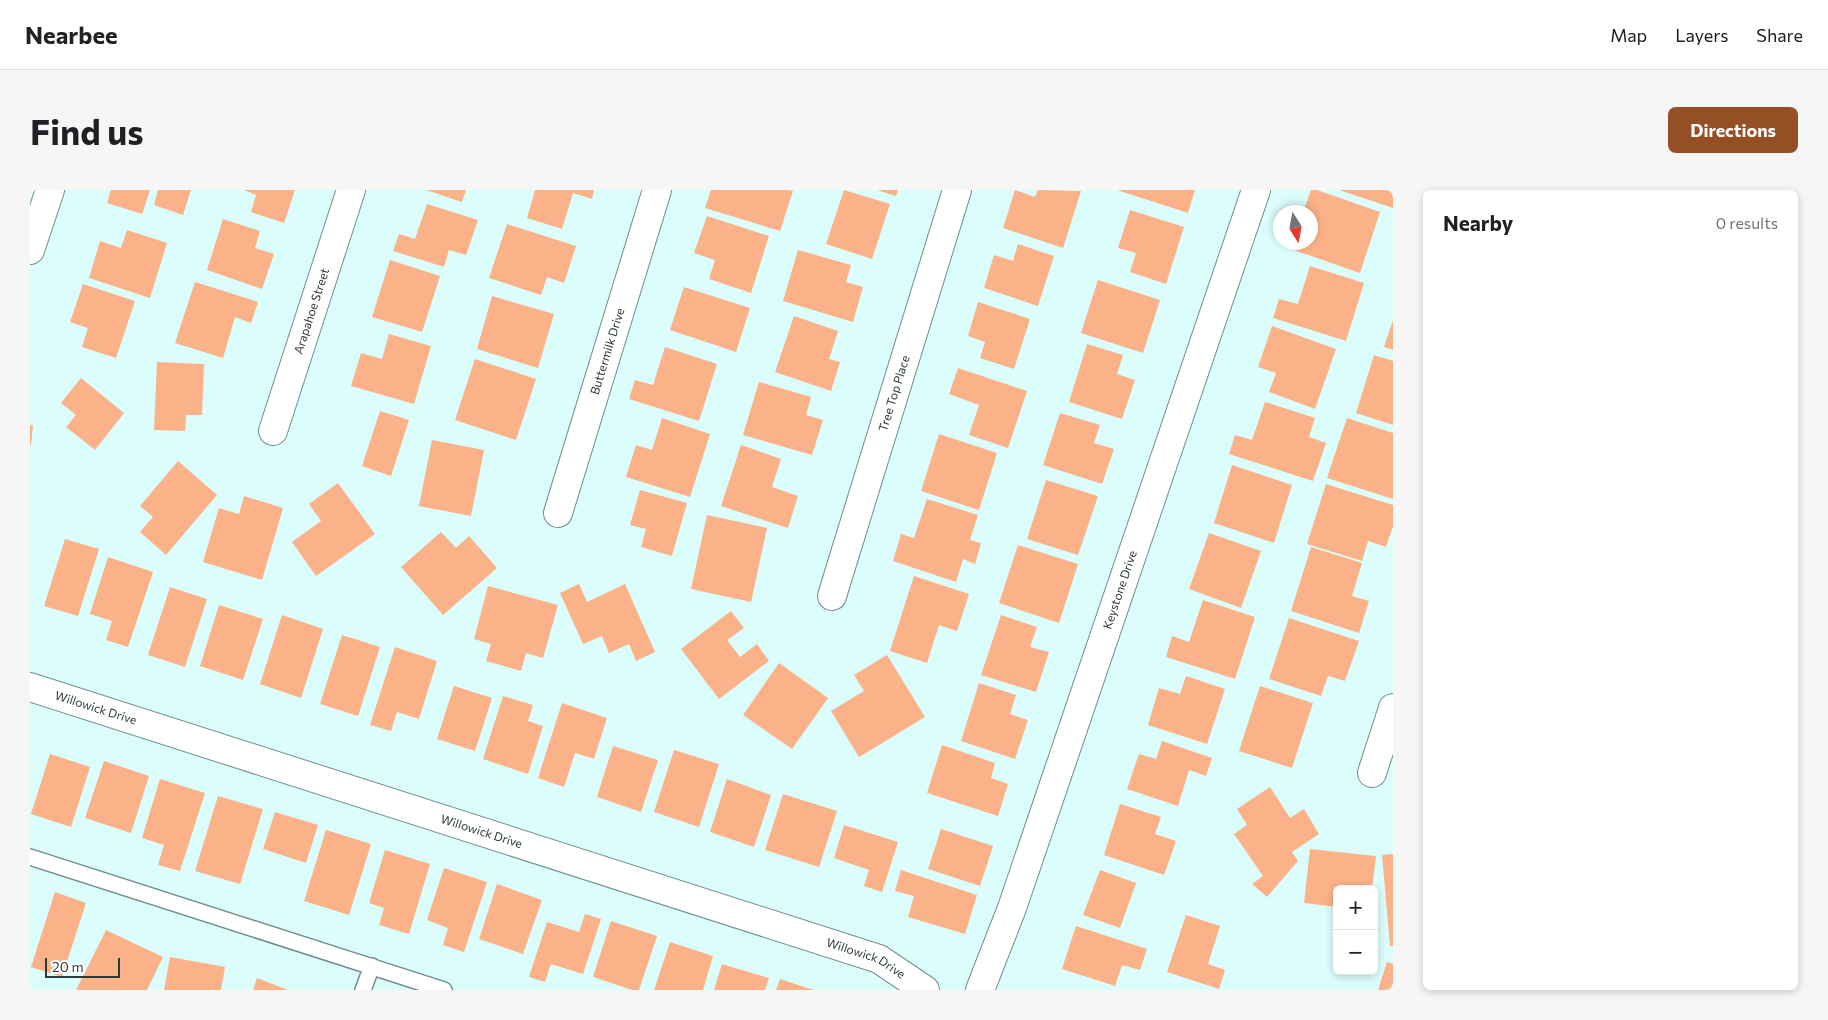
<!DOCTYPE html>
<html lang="en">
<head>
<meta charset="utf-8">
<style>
	:root { --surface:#fff; --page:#f6f6f6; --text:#202124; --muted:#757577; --line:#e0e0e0; --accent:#944f24 }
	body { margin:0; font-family:Commissioner,sans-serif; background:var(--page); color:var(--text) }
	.controls { position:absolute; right:15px; bottom:15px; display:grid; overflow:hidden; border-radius:8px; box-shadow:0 2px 8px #0003 }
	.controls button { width:45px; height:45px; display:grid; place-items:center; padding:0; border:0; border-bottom:1px solid var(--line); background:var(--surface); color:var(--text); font:25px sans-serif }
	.compass { position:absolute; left:1243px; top:15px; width:45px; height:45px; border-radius:50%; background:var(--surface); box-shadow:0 2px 8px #0003; rotate:169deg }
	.scale { position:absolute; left:15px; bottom:12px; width:75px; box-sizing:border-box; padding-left:5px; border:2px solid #2c3a39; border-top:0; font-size:14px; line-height:18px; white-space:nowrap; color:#2c3a39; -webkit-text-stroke:4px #fff; paint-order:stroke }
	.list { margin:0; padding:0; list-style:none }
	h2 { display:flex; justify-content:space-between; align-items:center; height:65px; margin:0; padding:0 20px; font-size:21px }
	h2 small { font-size:16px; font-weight:400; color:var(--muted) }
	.map { position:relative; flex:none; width:1363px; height:800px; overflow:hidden; border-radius:8px }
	header { display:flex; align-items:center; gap:30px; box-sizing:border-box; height:70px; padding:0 25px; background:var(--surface); border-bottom:1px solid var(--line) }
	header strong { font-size:24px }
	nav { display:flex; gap:28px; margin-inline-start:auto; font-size:18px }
	.intro { display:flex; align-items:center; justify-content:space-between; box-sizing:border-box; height:120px; padding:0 30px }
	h1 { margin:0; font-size:35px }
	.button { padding:12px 22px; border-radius:8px; background:var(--accent); color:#fff; font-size:18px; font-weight:700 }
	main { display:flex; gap:30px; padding:0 30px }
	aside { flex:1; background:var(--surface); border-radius:8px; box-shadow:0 2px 8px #0003 }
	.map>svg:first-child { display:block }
</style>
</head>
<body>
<header>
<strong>Nearbee</strong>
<nav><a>Map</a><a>Layers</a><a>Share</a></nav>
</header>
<div class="intro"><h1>Find us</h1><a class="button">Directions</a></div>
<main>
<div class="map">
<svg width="1363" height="800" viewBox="0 0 1363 800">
	<rect width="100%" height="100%" fill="#dbfdfc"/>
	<!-- building -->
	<g fill="#fbb289">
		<polygon points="81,0 120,0 112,24 77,13"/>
		<polygon points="128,0 161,0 153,25 124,15"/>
		<polygon points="214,0 265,0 254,33 221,22 226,5"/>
		<polygon points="396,0 436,0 432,12"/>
		<polygon points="505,0 564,0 562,9 543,3 532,39 497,28"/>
		<polygon points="681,0 758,0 763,1 750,41 675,18"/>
		<polygon points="814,0 860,14 842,69 796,54"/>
		<polygon points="847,0 868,0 866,6"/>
		<polygon points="985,0 1005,7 1008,0 1051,1 1033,58 973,38"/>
		<polygon points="1087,0 1165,0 1158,23"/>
		<polygon points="1281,0 1287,0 1350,22 1330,83 1261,59 1263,52 1280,52 1280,22 1273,22"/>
		<polygon points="1309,0 1363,0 1363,18"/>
		<polygon points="397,14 448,30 436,65 419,60 414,77 363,61 369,44 385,49"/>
		<polygon points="1100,20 1154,37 1136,94 1100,82 1106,63 1088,58"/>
		<polygon points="677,26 739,46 721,103 679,89 685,70 664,63"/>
		<polygon points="193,29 230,41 225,58 244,64 232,99 177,80"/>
		<polygon points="477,34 546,56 534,93 517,87 511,105 459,88"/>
		<polygon points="97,40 137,53 120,108 59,88 70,51 91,58"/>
		<polygon points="988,54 1024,66 1008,116 954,98 964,65 983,71"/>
		<polygon points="768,60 821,75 816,92 833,97 823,132 753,111"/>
		<polygon points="360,70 410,86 392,142 342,127"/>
		<polygon points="1280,76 1334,93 1316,151 1243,128 1249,109 1268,114"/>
		<polygon points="1068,90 1130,110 1113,163 1051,143"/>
		<polygon points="165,92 228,112 221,133 205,127 193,168 145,153"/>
		<polygon points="53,94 105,111 86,168 52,157 58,138 40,132"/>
		<polygon points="654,97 720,118 706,162 640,140"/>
		<polygon points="462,106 524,124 508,178 447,159"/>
		<polygon points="948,112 1000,129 984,179 950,168 955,152 938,146"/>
		<polygon points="764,126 808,141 799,169 810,172 801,201 745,182"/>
		<polygon points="1363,130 1363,160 1354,157"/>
		<polygon points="1242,136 1306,159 1285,219 1239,202 1246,183 1228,177"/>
		<polygon points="359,144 401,156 384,214 321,196 331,163 352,169"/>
		<polygon points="1057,154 1093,165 1087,184 1105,190 1092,229 1039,212"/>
		<polygon points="635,157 687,174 669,231 599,209 605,190 623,195"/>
		<polygon points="1344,165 1363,171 1363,235 1326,223"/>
		<polygon points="445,169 506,189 486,250 425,230"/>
		<polygon points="127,172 174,174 172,225 156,225 155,241 124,240"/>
		<polygon points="928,178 997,201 978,258 939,245 949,215 919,204"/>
		<polygon points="51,188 94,223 65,260 36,237 46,225 31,213"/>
		<polygon points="729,192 781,207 776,225 793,230 782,265 713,245"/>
		<polygon points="1235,212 1285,228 1279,247 1296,253 1283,291 1199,264 1205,245 1222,250"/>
		<polygon points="350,221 379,230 361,286 332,276"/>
		<polygon points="1030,223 1070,235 1064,253 1084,259 1072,294 1013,275"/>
		<polygon points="632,228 680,244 660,307 596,287 606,255 622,260"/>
		<polygon points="1317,228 1363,243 1363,309 1297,288"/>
		<polygon points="0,235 3,236 1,255 0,255"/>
		<polygon points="909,244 967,263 949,320 891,301"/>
		<polygon points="402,250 454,260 441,326 389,316"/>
		<polygon points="711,255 751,269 742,297 768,306 758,338 691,316"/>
		<polygon points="148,271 187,305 136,365 110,342 123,327 110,316"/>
		<polygon points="1202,275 1262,295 1244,353 1184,333"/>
		<polygon points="1016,290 1068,306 1048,365 997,349"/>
		<polygon points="308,293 345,344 286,386 262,352 291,331 279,314"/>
		<polygon points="1296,294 1363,315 1363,336 1356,357 1338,351 1332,371 1277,354"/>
		<polygon points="610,300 657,313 642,366 611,357 616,339 600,335"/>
		<polygon points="214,306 253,318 232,390 173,372 189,318 209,324"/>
		<polygon points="897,309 948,325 940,350 951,353 945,374 933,369 926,392 863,371 871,344 884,348"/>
		<polygon points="677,325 737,338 721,412 661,399"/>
		<polygon points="411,342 426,358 439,346 467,378 413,425 371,377"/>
		<polygon points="1179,343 1231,361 1211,418 1159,399"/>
		<polygon points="35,349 69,359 48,426 14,416"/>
		<polygon points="988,355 1048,374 1029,433 969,413"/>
		<polygon points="1281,357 1332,373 1322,406 1339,411 1329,443 1261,421"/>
		<polygon points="78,367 123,382 98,457 76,450 82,431 60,424"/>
		<polygon points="884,386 939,404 927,441 909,435 897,473 860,461"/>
		<polygon points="549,394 557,412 595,394 625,462 606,471 599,454 579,463 572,446 553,454 530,403"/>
		<polygon points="458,396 528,415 513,468 496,463 491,481 456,471 461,454 444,449"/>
		<polygon points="140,397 177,409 155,477 118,465"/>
		<polygon points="1173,410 1225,427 1205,489 1136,467 1142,446 1159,452"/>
		<polygon points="189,415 233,429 213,490 170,476"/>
		<polygon points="701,421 714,438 697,450 710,467 727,454 739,471 689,509 651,459"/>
		<polygon points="252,425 293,439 271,508 230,494"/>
		<polygon points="971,425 1007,437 1000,457 1019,462 1006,502 951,485"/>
		<polygon points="1259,428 1329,451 1315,491 1298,486 1291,506 1239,489"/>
		<polygon points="312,445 350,457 328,526 290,514"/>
		<polygon points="365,457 407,471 389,529 367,522 361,541 340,535"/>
		<polygon points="857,465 895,527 829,567 801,521 834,501 824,485"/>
		<polygon points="749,473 798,508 762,559 713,525"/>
		<polygon points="1156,486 1195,499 1177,554 1118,535 1129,498 1150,504"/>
		<polygon points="949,493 986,505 980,524 998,530 985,569 931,551"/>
		<polygon points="424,496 462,508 445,561 407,549"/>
		<polygon points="1230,496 1283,513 1262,578 1209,561"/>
		<polygon points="473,506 503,515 498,531 513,536 498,584 453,569"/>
		<polygon points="532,513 577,528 564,569 545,563 534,597 508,588"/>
		<polygon points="1132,551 1182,568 1176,586 1159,580 1148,616 1097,599 1109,564 1126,569"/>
		<polygon points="912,555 965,573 961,588 978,594 968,626 897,603"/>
		<polygon points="583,556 628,570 611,622 567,607"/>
		<polygon points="644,560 689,574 669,637 624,622"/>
		<polygon points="20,564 60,577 41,637 1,624"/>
		<polygon points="74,571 119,586 101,643 55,628"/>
		<polygon points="130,589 175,603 150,681 128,675 134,655 112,648"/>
		<polygon points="697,589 741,605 724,657 680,642"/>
		<polygon points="1240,597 1260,628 1274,619 1289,644 1262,662 1268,671 1237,707 1222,694 1233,686 1204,644 1217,635 1207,619"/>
		<polygon points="753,604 807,621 789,677 735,660"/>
		<polygon points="188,606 233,619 210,694 165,681"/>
		<polygon points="1090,614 1131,627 1125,644 1146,651 1134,685 1074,665"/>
		<polygon points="245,622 288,635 276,673 233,659"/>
		<polygon points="814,635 868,652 852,702 834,696 839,680 804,668"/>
		<polygon points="911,639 963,656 950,696 898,679"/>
		<polygon points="296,640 341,654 319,725 274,711"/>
		<polygon points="1280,659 1346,666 1342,699 1307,699 1307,717 1274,713"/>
		<polygon points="355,660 400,674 379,744 349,735 354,718 339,713"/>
		<polygon points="1363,664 1363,756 1360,756 1352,665"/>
		<polygon points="414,678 457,692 434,762 413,755 418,738 397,730"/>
		<polygon points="871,680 947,705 935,744 878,727 884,706 865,701"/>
		<polygon points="1070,680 1106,693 1090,738 1053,725"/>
		<polygon points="467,694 512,710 493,764 449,749"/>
		<polygon points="25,702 56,713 32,787 1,777"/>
		<polygon points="555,724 571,729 553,784 521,774 515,792 499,787 517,732 549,742"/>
		<polygon points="1156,725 1190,736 1178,774 1195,780 1189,799 1137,782"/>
		<polygon points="581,731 627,746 609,800 602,800 563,787"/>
		<polygon points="1046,736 1117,759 1110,780 1092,775 1085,796 1032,779"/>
		<polygon points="76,740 133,767 117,800 46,800"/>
		<polygon points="640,752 683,766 673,800 624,800"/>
		<polygon points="140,767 195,777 191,800 134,800"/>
		<polygon points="1357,772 1363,774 1363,800 1348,800"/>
		<polygon points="692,774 739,788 735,800 684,800"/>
		<polygon points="227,788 258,800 223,800"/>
		<polygon points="750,789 784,800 746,800"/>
	</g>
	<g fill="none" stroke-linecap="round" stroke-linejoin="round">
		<defs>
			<g id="service">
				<polyline points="0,667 414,800"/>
				<polyline points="333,800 342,776"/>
			</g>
			<g id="minor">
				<polyline points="0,60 20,0"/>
				<path id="s1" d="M 243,241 L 321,0"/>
				<path id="s2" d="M 528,323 L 627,0"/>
				<path id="s3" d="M 802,406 L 927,0"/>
				<path id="s4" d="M 0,497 L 849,769 L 895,800"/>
				<polyline points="1342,583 1363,518"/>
				<path id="s5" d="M 950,800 L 982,718 L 1226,0"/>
			</g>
		</defs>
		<!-- service casing -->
		<use href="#service" stroke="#6f8f8d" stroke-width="18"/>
		<!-- minor casing -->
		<use href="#minor" stroke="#6f8f8d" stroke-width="30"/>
		<!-- service -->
		<use href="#service" stroke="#fff" stroke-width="15"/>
		<!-- minor -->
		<use href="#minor" stroke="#fff" stroke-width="28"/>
	</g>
	<g text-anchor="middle" stroke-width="4" stroke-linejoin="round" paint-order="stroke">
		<!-- street labels -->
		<g font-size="12" fill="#2c3a39" stroke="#fff">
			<text dy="4" stroke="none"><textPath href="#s1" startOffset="126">Arapahoe Street</textPath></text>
			<text dy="4" stroke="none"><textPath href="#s2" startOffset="169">Buttermilk Drive</textPath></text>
			<text dy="4" stroke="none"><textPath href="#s3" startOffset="212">Tree Top Place</textPath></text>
			<text dy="4" stroke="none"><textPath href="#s5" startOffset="424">Keystone Drive</textPath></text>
			<text dy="4" stroke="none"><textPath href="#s4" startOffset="69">Willowick Drive</textPath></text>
			<text dy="4" stroke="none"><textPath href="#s4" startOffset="474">Willowick Drive</textPath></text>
			<text dy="4" stroke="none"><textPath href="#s4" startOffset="879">Willowick Drive</textPath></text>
		</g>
	</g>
</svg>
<div class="controls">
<button>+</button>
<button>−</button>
</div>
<svg class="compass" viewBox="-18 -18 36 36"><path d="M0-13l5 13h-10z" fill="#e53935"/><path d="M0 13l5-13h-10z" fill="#757577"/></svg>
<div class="scale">20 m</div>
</div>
<aside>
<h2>Nearby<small>0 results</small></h2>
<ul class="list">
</ul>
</aside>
</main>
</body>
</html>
